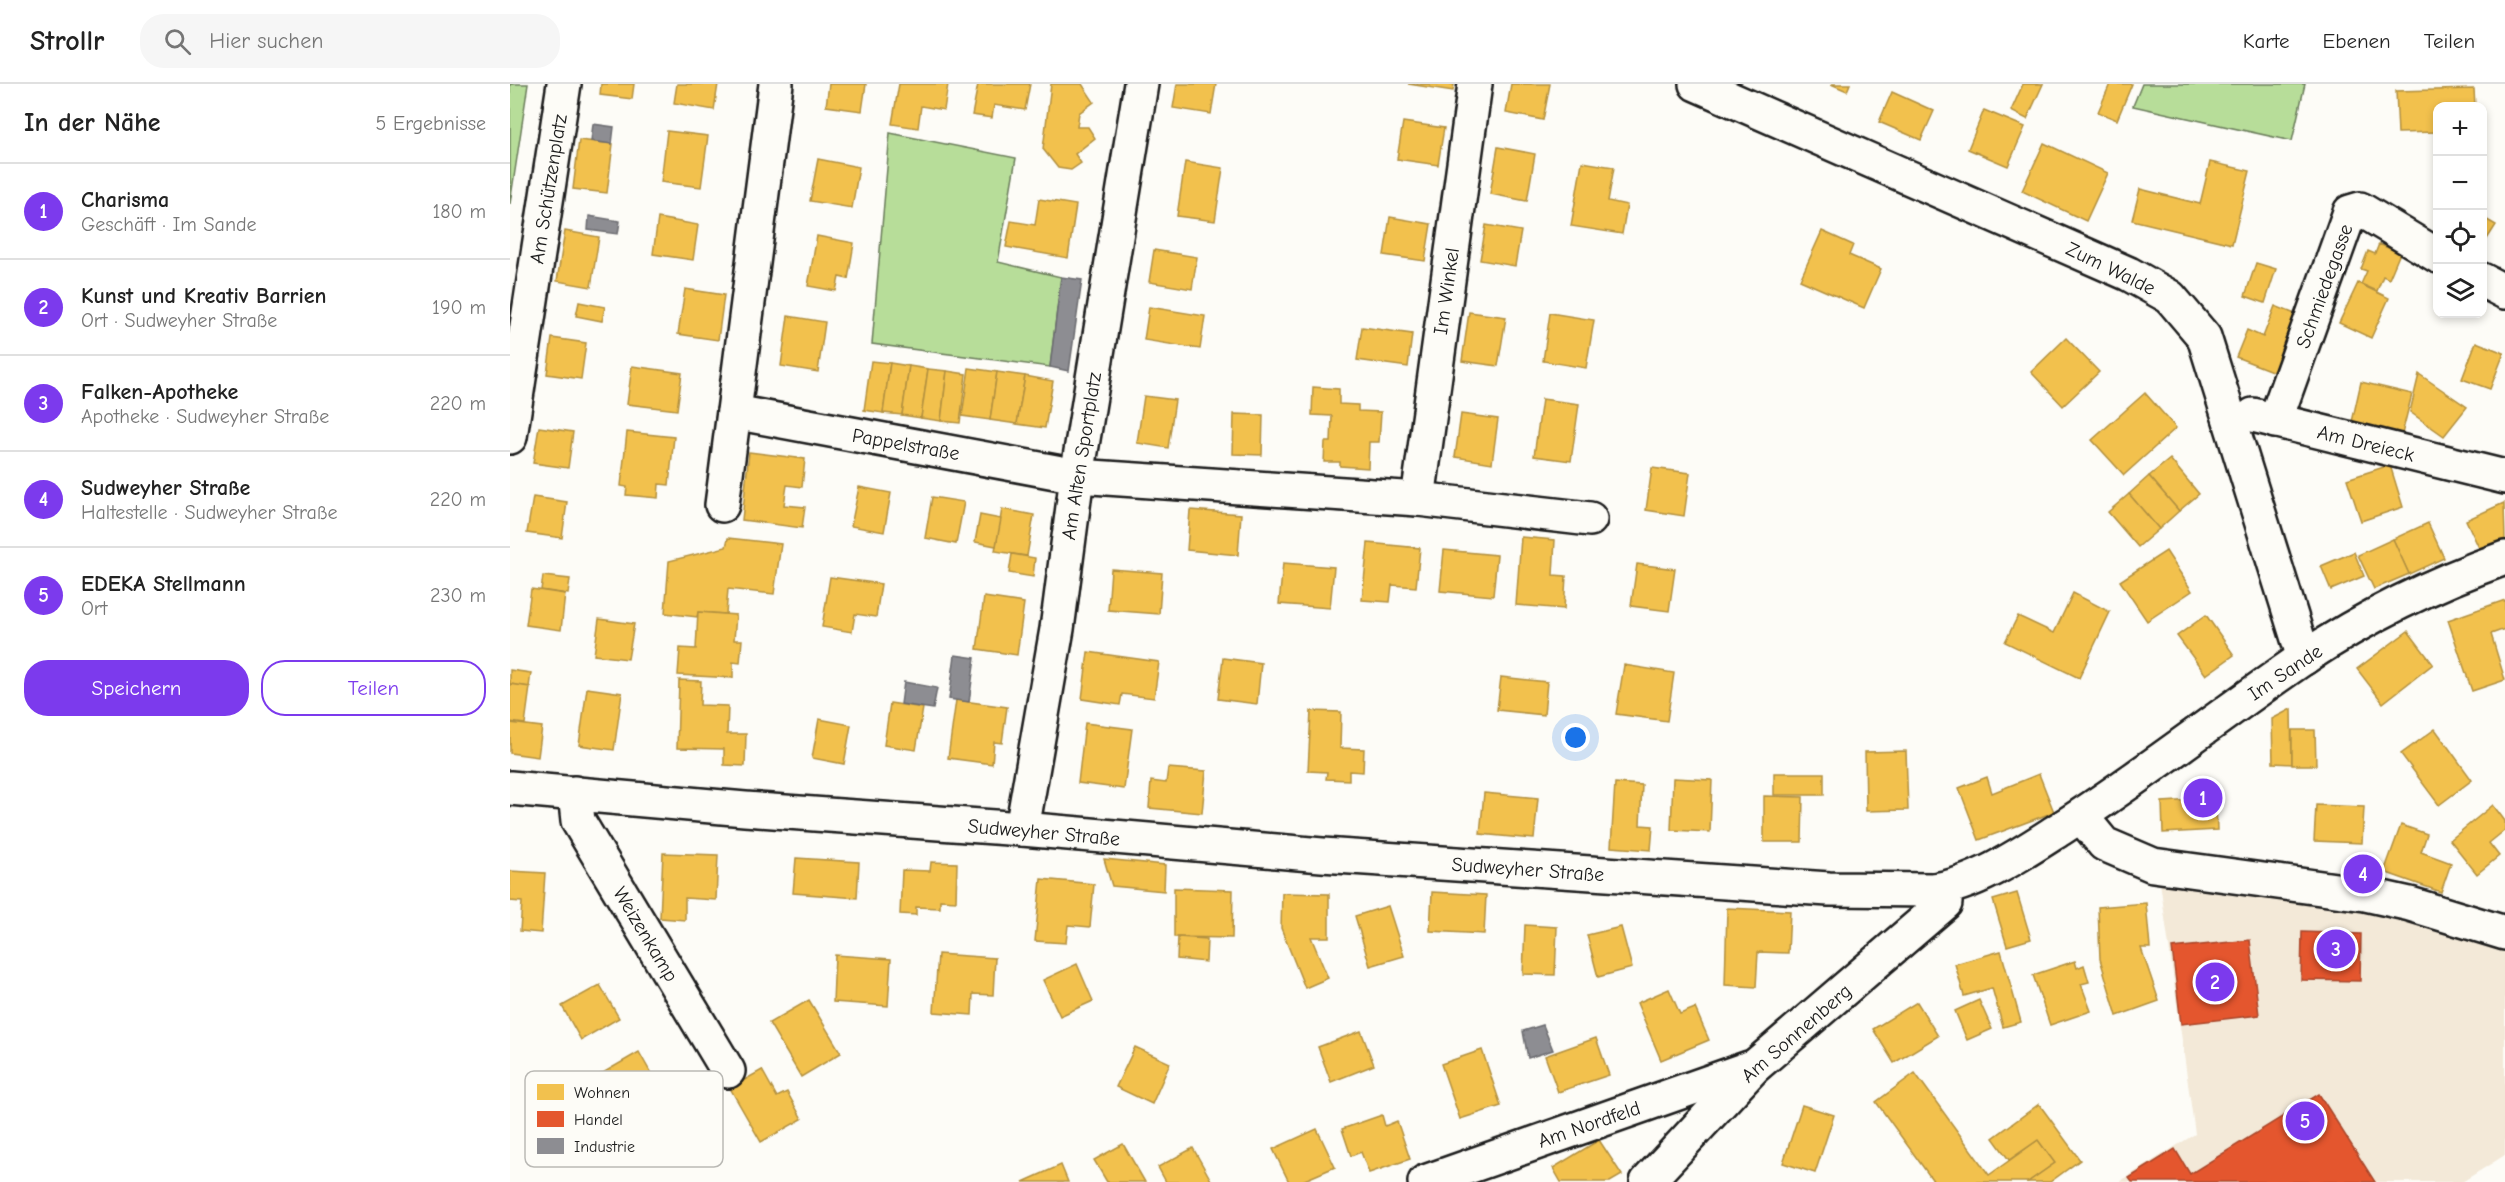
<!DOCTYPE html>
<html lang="de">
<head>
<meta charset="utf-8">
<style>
	:root { --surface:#fff; --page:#f6f6f6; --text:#222; --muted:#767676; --line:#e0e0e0; --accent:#7c3aed }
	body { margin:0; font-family:"Comic Neue",sans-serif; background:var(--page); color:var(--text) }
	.controls { position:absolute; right:18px; top:18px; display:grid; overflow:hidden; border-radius:12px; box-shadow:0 3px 9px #0003 }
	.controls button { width:54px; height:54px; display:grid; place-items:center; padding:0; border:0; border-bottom:2px solid var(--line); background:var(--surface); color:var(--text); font:30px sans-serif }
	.you { position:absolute; left:1066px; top:654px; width:21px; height:21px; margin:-15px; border:4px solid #fff; border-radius:50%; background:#1a73e8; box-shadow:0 0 0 9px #1a73e833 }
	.badge { display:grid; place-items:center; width:39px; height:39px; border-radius:50%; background:var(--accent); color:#fff; font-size:20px; font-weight:700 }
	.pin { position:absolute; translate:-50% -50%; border:3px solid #fff; box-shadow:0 2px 6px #0006 }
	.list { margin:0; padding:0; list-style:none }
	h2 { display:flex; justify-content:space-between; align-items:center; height:78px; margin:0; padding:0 24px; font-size:26px }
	h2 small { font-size:20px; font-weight:400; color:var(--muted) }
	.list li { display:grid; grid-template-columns:39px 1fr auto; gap:18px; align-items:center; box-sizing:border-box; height:96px; padding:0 24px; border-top:2px solid var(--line) }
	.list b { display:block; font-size:22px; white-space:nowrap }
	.list p { margin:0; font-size:20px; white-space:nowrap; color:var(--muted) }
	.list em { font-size:20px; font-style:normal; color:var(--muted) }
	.actions { display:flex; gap:12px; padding:18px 24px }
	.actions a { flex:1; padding:14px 0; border:2px solid var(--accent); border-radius:24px; text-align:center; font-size:21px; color:var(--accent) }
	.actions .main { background:var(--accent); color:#fff }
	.icon { flex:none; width:33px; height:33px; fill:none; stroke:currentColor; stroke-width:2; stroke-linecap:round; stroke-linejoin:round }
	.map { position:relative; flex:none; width:1995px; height:1098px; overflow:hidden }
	header { display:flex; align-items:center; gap:36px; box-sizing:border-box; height:84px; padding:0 30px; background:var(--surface); border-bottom:2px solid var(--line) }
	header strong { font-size:28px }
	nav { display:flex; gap:33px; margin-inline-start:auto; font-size:21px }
	.search { width:420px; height:54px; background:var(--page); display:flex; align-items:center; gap:15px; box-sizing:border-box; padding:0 21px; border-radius:24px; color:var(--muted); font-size:22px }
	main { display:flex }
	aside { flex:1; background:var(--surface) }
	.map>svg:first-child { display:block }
</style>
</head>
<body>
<header>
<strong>Strollr</strong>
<div class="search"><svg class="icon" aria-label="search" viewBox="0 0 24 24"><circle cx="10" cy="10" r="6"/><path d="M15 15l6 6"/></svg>Hier suchen</div>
<nav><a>Karte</a><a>Ebenen</a><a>Teilen</a></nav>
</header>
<main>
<aside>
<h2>In der Nähe<small>5 Ergebnisse</small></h2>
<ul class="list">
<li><span class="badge">1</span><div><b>Charisma</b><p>Geschäft · Im Sande</p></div><em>180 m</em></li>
<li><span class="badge">2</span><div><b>Kunst und Kreativ Barrien</b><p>Ort · Sudweyher Straße</p></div><em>190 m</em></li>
<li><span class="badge">3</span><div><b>Falken-Apotheke</b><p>Apotheke · Sudweyher Straße</p></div><em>220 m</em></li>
<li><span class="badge">4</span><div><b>Sudweyher Straße</b><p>Haltestelle · Sudweyher Straße</p></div><em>220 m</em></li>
<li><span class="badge">5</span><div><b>EDEKA Stellmann</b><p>Ort</p></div><em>230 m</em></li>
</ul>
<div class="actions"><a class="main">Speichern</a><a>Teilen</a></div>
</aside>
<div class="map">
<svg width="1995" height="1098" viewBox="0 0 1995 1098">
	<rect width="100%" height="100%" fill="#fdfcf7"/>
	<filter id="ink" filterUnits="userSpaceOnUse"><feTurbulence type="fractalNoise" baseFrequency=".0167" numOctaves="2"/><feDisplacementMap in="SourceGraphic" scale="12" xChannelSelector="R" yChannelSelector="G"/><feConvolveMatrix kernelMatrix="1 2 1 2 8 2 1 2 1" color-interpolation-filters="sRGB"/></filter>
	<g filter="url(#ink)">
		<!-- built -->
		<polygon fill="#f3e9d8" points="1649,791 1861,823 1995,864 1995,1071 1952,1098 1609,1098 1685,1050"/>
		<!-- green -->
		<g fill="#b7dd99" stroke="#6a7c5a" stroke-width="1.5">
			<polygon points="0,0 18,0 0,120"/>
			<polygon points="1632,0 1795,0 1782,57 1623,22"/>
			<polygon points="380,49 506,74 488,178 551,193 540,283 362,260"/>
		</g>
		<!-- homes -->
		<g fill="#f2c14e" stroke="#b2903f" stroke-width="1.5">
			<polygon points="91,0 124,0 122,15 90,11"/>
			<polygon points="167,0 208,0 204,26 164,19"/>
			<polygon points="319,0 356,0 352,27 316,22"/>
			<polygon points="389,0 438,0 434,26 411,22 408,44 382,40"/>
			<polygon points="468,0 520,0 515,26 484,21 482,34 462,31"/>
			<polygon points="541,0 572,0 584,18 569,29 567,43 578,43 585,54 565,70 571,79 561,86 548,84 533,65"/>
			<polygon points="667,0 706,0 701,30 663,24"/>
			<polygon points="898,0 944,0 943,7"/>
			<polygon points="1001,0 1040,0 1033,36 996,29"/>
			<polygon points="1321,0 1340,0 1337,7"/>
			<polygon points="1513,0 1533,0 1517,35 1501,27"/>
			<polygon points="1600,0 1622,0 1607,36 1588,28"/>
			<polygon points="1964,5 1965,22 1928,22 1928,48 1888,49 1886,7"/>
			<polygon points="1382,8 1424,27 1411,56 1369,38"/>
			<polygon points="1474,26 1515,43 1498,82 1458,65"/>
			<polygon points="893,38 934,44 928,81 887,75"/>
			<polygon points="157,47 198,52 191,103 151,98"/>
			<polygon points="69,56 103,60 97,109 63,105"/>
			<polygon points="1534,59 1598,89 1576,137 1512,107"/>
			<polygon points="988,63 1025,70 1017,117 980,110"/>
			<polygon points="308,75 349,83 342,124 300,117"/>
			<polygon points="675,78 713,84 705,137 667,132"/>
			<polygon points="1072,78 1104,83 1098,117 1117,121 1112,150 1061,142"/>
			<polygon points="1700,78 1740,87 1722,160 1622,136 1630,105 1690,120"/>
			<polygon points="529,115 566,121 558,174 496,163 501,137 525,141"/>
			<polygon points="880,133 921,140 915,177 874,171"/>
			<polygon points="1972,133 1986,141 1972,163"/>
			<polygon points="148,134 188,141 183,176 143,170"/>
			<polygon points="976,141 1011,147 1005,182 970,176"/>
			<polygon points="55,147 89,153 81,203 47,197"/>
			<polygon points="1312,147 1343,161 1339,171 1371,185 1354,224 1290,196"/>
			<polygon points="307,152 344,159 338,195 329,193 326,207 298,202"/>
			<polygon points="1869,160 1890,169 1879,195 1873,192 1867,207 1851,200 1857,187 1851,185 1858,167 1865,170"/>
			<polygon points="644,166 687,173 682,205 639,198"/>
			<polygon points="1746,179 1766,185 1755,219 1735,212"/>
			<polygon points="1848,199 1879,214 1861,254 1829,239"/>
			<polygon points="175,205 214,211 208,256 168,250"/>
			<polygon points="69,218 95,223 92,237 66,232"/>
			<polygon points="1765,222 1790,232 1767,289 1726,273 1737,246 1753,253"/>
			<polygon points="639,223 695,232 690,265 634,256"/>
			<polygon points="959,228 996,233 988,282 952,277"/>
			<polygon points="1040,229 1084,236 1076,284 1033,277"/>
			<polygon points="278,232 315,238 308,288 271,282"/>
			<polygon points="852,243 902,250 898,283 847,276"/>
			<polygon points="42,254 76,259 71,295 37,290"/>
			<polygon points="1556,254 1589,288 1553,322 1521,288"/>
			<polygon points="1966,258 1994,269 1980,305 1952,295"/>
			<polygon points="361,277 380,279 373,329 354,326"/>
			<polygon points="380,279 399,282 392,331 373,329"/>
			<polygon points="122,282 172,289 167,326 117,320"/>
			<polygon points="399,282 418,285 411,334 392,331"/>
			<polygon points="459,284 487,288 480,336 452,332"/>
			<polygon points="418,285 437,287 431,337 411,334"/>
			<polygon points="437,287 456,290 450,339 431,337"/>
			<polygon points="487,288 515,292 507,340 480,336"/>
			<polygon points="1909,290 1957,323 1934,352 1900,328"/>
			<polygon points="515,292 543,297 535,344 507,340"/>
			<polygon points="1851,298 1902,310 1892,350 1842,338"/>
			<polygon points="803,303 829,305 829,320 848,321 848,327 871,328 869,358 859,358 858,384 830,382 830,378 814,378 815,358 821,358 822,332 802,331"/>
			<polygon points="1635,309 1666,344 1614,391 1582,356"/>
			<polygon points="634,312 665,316 658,364 627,359"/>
			<polygon points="1032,315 1069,320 1061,377 1024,372"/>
			<polygon points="724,330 753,331 752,371 723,370"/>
			<polygon points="951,330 988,335 982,379 945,373"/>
			<polygon points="29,343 63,348 58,384 23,379"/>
			<polygon points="117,348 164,353 159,401 149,400 148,414 116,411 117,403 111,402"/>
			<polygon points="239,368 295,375 292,403 277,401 274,421 295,423 292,444 232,436"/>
			<polygon points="1660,375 1689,410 1669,427 1639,392"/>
			<polygon points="1880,381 1893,423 1851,437 1837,395"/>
			<polygon points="1142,384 1180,389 1174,432 1136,426"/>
			<polygon points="1639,392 1669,427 1649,445 1619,410"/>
			<polygon points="349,403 381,409 374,448 341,442"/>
			<polygon points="1619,410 1649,445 1628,463 1598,428"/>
			<polygon points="23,413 57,418 52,454 17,449"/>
			<polygon points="422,413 454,418 446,460 415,454"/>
			<polygon points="1994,419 1995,455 1970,466 1956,436"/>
			<polygon points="492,425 524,431 517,472 485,467"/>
			<polygon points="680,426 731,430 728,471 677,466"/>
			<polygon points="470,431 491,435 486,462 465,458"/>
			<polygon points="1918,439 1934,474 1899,490 1883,455"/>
			<polygon points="1011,453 1045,456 1043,491 1056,492 1054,525 1006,521"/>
			<polygon points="218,454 271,460 264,510 218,505 216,530 188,528 187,533 155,529 159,477 216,463"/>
			<polygon points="1883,455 1899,490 1864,505 1848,471"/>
			<polygon points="858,459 910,464 906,503 882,501 880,518 852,516"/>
			<polygon points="934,466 987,471 983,512 930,507"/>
			<polygon points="1656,467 1682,507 1637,537 1610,497"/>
			<polygon points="1844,468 1854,492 1821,506 1811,482"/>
			<polygon points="502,470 525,474 523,493 499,489"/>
			<polygon points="773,479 824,483 820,524 769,520"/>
			<polygon points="1127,480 1165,485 1159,527 1121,522"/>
			<polygon points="601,485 652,489 649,530 598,526"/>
			<polygon points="33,492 60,495 58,510 31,506"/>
			<polygon points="320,493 371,500 366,533 345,530 342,548 312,543"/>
			<polygon points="21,505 55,510 51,546 16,541"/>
			<polygon points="1563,509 1600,528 1569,594 1495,558 1508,532 1544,549"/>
			<polygon points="474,513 514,519 507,571 467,565"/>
			<polygon points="1995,516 1995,545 1981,550 1995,596 1962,607 1938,536"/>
			<polygon points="188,528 226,531 224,556 232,556 230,579 223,578 223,594 168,591 170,564 186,565"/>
			<polygon points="1696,531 1724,571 1696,591 1667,552"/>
			<polygon points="89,535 124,540 118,575 84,571"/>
			<polygon points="1898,547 1923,580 1873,619 1847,585"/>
			<polygon points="578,568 649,578 644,614 612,610 610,621 572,615"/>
			<polygon points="713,574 751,579 747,620 708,615"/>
			<polygon points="1114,581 1164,589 1157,637 1106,630"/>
			<polygon points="0,586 21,589 19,603 0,600"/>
			<polygon points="991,593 1037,598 1034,631 987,626"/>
			<polygon points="169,596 191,597 190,621 218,622 217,650 236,650 235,682 214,681 214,665 167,664"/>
			<polygon points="0,600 20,603 15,640 0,638"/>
			<polygon points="77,604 112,609 104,666 69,661"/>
			<polygon points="446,616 497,623 492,659 484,658 482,680 438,674"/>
			<polygon points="380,619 413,624 406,666 374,661"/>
			<polygon points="1781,625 1782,680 1763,679 1762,635"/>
			<polygon points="801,627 831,628 830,664 854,665 853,688 839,687 839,696 816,695 817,688 798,687"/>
			<polygon points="309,635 341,641 334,680 302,674"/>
			<polygon points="0,639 32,643 28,673 0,669"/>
			<polygon points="575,639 622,645 614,705 568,699"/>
			<polygon points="1925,645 1962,696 1929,721 1891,670"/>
			<polygon points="1782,646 1805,646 1806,681 1782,681"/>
			<polygon points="1396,667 1398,726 1356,727 1355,668"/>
			<polygon points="658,684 696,687 692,729 639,724 641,697 656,699"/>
			<rect x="1264" y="689" width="50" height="22"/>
			<polygon points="1529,690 1544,728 1469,756 1449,704 1477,693 1482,709"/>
			<polygon points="1163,694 1202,696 1200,748 1161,746"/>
			<polygon points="1105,699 1132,701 1130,741 1143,742 1141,766 1101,763"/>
			<polygon points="1684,699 1701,699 1702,718 1706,718 1707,746 1653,749 1652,718 1685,716"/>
			<polygon points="974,709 1028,714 1024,755 970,750"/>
			<polygon points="1254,712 1293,713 1292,758 1254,758"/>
			<polygon points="1806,721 1854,723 1852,759 1804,757"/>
			<polygon points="1983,721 1995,737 1995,746 1979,759 1989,772 1967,790 1940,756"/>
			<polygon points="1891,741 1917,750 1911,768 1941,779 1931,808 1874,788"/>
			<polygon points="153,769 208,771 206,816 175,814 175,836 150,834"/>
			<polygon points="286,774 349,778 347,814 283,809"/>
			<polygon points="594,775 655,781 654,807 602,802"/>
			<polygon points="421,778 447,779 446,817 430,816 430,824 406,823 406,831 390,830 392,786 420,787"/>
			<polygon points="0,787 35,789 31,849 10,847 12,818 0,817"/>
			<polygon points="531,795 584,800 580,843 558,841 556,859 525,857"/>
			<polygon points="664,804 723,806 722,854 664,853"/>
			<polygon points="922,808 976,811 974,850 920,847"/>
			<polygon points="772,809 819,810 819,853 801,853 818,894 795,904 771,844"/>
			<polygon points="1507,809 1521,855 1497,862 1483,816"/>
			<polygon points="1636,819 1640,864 1631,864 1649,917 1607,932 1590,875 1588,823"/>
			<polygon points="878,822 894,872 860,882 845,832"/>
			<polygon points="1217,824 1280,827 1278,869 1248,868 1246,903 1215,901"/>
			<polygon points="1015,841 1047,843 1045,891 1013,890"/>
			<polygon points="1111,843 1122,884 1088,893 1077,851"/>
			<polygon points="668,853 697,855 696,878 667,875"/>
			<polygon points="1491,867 1511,938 1493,943 1482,904 1454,912 1445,880"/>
			<polygon points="428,870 485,874 483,911 463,910 462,931 424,928"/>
			<polygon points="325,871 381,875 378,922 323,918"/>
			<polygon points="1565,877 1567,884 1574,881 1579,898 1571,900 1581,927 1540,941 1523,891"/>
			<polygon points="567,880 583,917 550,932 533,896"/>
			<polygon points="90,901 109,934 71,956 52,922"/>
			<polygon points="1159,905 1170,930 1185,924 1199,956 1151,976 1127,919"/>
			<polygon points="299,916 331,969 291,993 259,939"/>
			<polygon points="1469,916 1482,945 1457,956 1445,927"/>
			<polygon points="1407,918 1428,952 1384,979 1363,945"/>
			<polygon points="851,947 864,981 821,998 808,963"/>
			<polygon points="1086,954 1099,991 1048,1008 1035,972"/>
			<polygon points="625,963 660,979 642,1020 606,1003"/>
			<polygon points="972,966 991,1022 950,1035 931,980"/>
			<polygon points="129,968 148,1002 110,1023 91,990"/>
			<polygon points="252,986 267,1013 277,1008 292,1035 251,1058 220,1004"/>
			<polygon points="1405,989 1479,1091 1528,1056 1545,1079 1518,1098 1424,1098 1366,1018"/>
			<polygon points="1529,1020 1570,1076 1540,1098 1518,1098 1545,1079 1528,1056 1499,1076 1483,1054"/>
			<polygon points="1292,1021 1324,1031 1305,1089 1273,1079"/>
			<polygon points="872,1031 875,1042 887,1037 900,1075 859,1089 851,1068 841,1072 832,1045"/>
			<polygon points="807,1045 825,1083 790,1098 779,1098 763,1065"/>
			<polygon points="1089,1056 1112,1091 1100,1098 1051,1098 1043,1084"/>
			<polygon points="613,1060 635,1098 597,1098 584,1076"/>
			<polygon points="683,1064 702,1098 656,1098 648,1083"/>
			<polygon points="551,1081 558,1098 513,1098"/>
		</g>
		<!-- shops -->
		<g fill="#e4572e" stroke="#a84529" stroke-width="1.5">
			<polygon points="1792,848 1851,850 1850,897 1791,896"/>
			<polygon points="1740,856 1749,931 1671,940 1662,864"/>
			<polygon points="1809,1010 1865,1098 1622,1098 1619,1094 1665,1065 1680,1090"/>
		</g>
		<!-- industry -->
		<g fill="#8d8d92" stroke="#6b6b6f" stroke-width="1.5">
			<polygon points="83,40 104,43 102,60 81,57"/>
			<polygon points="79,132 110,137 108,150 78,146"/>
			<polygon points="551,193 572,196 559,287 540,283"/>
			<polygon points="445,571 465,574 459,618 439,615"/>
			<polygon points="394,598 427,604 423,625 391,620"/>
			<polygon points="1033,941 1043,966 1018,974 1013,947"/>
		</g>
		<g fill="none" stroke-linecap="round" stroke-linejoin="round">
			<defs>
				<g id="minor">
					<polyline points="1186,0 1619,190 1660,213 1694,253 1794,574"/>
					<polyline points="1972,196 1995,208"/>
					<polyline points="224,328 567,392 908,415 1080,435"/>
					<polyline points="1743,331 1995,393"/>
					<polyline points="1765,337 1840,128 1850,125 1928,172"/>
					<polyline points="0,353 54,0"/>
					<polyline points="908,415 965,0"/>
					<polyline points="212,421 266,0"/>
					<path d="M 0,704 L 235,725 L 512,745 L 812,771 L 1319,805 L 1423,806 C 1466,801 1514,768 1550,745 C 1633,692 1710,631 1792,575 C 1855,533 1924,499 1995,474"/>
					<polyline points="65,709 68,737 218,987"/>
					<polyline points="1571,732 1594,760 1643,781 1855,810 1900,820 1995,849"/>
					<polyline points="512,745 547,545 567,392 631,0"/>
					<polyline points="915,1098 1239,984"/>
					<polyline points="1137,1098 1244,983 1435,819 1435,805"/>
				</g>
			</defs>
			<!-- minor casing -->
			<use href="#minor" stroke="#1c1c1c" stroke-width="38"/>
			<!-- minor -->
			<use href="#minor" stroke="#fdfcf7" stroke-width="33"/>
		</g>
	</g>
	<g text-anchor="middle" stroke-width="6" stroke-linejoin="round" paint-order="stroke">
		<!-- street labels -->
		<g font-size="20" fill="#1c1c1c" stroke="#fdfcf7">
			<text transform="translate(38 105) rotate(-81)" y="7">Am Schützenplatz</text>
			<text transform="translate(1601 184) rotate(26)" y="7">Zum Walde</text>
			<text transform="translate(1814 202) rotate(-70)" y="7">Schmiedegasse</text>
			<text transform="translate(936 207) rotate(-82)" y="7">Im Winkel</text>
			<text transform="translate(1856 359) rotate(14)" y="7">Am Dreieck</text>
			<text transform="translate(396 360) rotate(10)" y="7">Pappelstraße</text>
			<text transform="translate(571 372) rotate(-81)" y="7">Am Alten Sportplatz</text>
			<text transform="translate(1775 588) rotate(-34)" y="7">Im Sande</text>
			<text transform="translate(534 748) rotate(5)" y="7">Sudweyher Straße</text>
			<text transform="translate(1018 785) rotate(4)" y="7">Sudweyher Straße</text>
			<text transform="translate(136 850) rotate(59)" y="7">Weizenkamp</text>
			<text transform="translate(1286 949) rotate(-41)" y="7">Am Sonnenberg</text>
			<text transform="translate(1079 1040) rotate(-19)" y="7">Am Nordfeld</text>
		</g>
	</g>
	<!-- legend -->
	<rect x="15" y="987" width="198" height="96" rx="9" fill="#fdfcf7" stroke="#bab9b5" stroke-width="1.5"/>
	<rect x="27" y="1000" width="27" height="16" fill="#f2c14e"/>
	<rect x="27" y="1027" width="27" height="16" fill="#e4572e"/>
	<rect x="27" y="1054" width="27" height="16" fill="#8d8d92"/>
	<g font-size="16" fill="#1c1c1c">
		<text x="64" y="1014">Wohnen</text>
		<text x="64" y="1041">Handel</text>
		<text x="64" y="1068">Industrie</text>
	</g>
</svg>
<div class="controls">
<button>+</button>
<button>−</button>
<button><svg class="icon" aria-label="locate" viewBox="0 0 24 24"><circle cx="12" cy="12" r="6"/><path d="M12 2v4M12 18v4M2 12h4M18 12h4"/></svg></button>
<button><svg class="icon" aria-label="layers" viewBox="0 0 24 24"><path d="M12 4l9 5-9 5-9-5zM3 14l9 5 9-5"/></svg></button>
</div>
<div class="you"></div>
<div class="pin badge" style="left:1693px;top:714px">1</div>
<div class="pin badge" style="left:1705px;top:898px">2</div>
<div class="pin badge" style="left:1826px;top:865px">3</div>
<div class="pin badge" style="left:1853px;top:790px">4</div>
<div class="pin badge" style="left:1795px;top:1037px">5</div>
</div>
</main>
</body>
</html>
